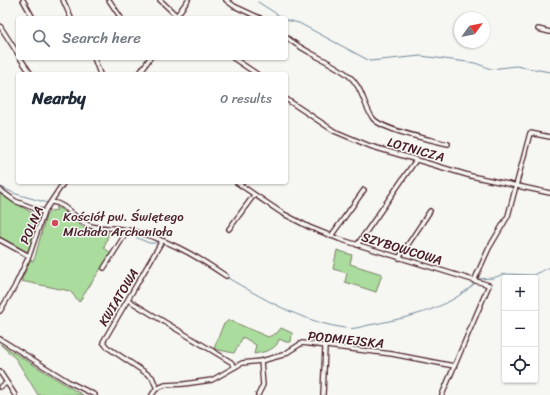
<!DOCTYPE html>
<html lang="en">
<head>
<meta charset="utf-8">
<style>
	:root { --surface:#fff; --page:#f2f2f3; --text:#1f2937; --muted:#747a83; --line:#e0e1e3 }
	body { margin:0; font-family:Sriracha,sans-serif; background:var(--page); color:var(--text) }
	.controls { position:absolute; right:12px; bottom:12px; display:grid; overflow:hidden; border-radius:4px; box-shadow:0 1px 3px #0004 }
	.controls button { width:36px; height:36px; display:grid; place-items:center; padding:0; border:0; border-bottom:1px solid var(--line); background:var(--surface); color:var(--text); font:20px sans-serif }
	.compass { position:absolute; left:454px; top:12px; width:36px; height:36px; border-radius:50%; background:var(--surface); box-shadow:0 1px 3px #0004; rotate:57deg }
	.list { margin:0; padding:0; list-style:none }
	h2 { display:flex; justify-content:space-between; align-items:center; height:52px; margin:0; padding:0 16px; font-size:17px }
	h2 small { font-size:13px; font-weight:400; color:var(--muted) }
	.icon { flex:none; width:22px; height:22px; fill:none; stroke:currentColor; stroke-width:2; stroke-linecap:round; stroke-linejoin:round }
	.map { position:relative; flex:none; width:550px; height:395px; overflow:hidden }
	.search { position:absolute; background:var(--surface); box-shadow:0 1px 3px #0004; left:16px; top:16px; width:272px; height:44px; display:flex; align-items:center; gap:10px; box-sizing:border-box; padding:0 14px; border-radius:4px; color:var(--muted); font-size:15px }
	.panel { position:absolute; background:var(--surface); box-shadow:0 1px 3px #0004; left:16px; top:72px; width:272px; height:112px; border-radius:4px }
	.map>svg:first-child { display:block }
</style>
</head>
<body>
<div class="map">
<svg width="550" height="395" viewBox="0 0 550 395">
	<rect width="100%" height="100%" fill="#f6f6f2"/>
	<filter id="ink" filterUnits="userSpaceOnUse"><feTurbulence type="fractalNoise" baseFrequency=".025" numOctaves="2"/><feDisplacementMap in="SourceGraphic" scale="8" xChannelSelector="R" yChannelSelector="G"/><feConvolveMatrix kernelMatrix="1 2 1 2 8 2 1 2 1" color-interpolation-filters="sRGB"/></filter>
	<g filter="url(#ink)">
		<!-- green -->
		<g fill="#aadc9d" stroke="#7a7e64">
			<polygon points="0,194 39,217 28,253 0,237"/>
			<path d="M 55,207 C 66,209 75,224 87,229 C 93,231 102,231 109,232 L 104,248 L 111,253 L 79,302 L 70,291 L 21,281 L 30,260 L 33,261 L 35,257 L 46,216 L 50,211 L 57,210 Z"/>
			<polygon points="337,250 352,255 350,264 382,274 376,292 345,282 347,273 333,269"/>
			<path d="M 229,320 L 268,337 L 277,333 L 281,328 L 292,333 L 291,342 L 286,342 L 279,339 C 277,350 264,352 254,354 L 256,345 L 243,337 L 234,353 L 214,349 L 223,325 Z"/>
			<polygon points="0,344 74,390 83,395 38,395 16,359"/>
		</g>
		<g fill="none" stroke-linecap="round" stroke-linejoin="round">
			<!-- stream -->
			<g stroke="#6f899c" stroke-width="1">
				<polyline points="258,2 283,18"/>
				<polyline points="286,20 299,23 370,61 421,56 475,63 491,69 516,66 550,72"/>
				<polyline points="1,187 16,194 48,203"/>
				<path d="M 54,204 C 67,209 74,221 87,227 C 98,232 112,229 124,232"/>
				<polyline points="128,234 149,243 159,243"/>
				<polyline points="163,243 173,247"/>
				<polyline points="178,249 185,253"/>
				<polyline points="195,259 208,266"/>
				<path d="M 228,278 C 262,298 299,320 339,327 C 355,331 360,326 375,324 C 410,317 448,309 475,283"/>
				<polyline points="478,279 493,278 504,274 533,275 550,267"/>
			</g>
			<defs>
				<g id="minor">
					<polyline points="23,0 33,18"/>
					<polyline points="63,0 71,18"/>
					<polyline points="109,0 121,18"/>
					<polyline points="160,0 179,18"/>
					<polyline points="226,0 234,6 260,18"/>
					<polyline points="175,18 188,0"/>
					<polyline points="0,26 18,54"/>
					<polyline points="538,29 550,32"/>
					<path d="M 286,37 C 305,53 329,60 348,75 C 362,86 363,103 372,117 C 379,130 433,140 448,144"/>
					<polyline points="20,58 31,74"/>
					<polyline points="94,58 100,74"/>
					<polyline points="233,58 257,74"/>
					<polyline points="139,74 150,58"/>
					<polyline points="286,99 334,131 370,146 471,176 550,193"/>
					<polyline points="236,182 282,213 309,227 339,239 489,285 442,395"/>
					<polyline points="0,190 15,201 44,212"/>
					<path d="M 52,202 C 68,204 76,222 91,226 C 102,229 115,227 127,230 C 164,237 195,255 226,276"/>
					<polyline points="229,229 254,195"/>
					<polyline points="331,236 364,190"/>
					<polyline points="0,240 29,256"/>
					<polyline points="357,245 416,160"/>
					<polyline points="399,258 430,211"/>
					<polyline points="104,268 128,230"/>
					<polyline points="474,281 489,248 508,216 530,133 550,137"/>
					<polyline points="128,300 231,362 235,367"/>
					<polyline points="0,311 14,288 29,256 44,212 64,182"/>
					<polyline points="0,339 69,382 95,395"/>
					<polyline points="0,372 15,395"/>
					<polyline points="0,387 7,383"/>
					<polyline points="157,389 152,377 107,347 103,342 162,241"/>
					<polyline points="152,395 156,389 165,385 184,384 212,380 242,363 261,361 283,355 302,343 392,354 454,366"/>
					<polyline points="258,395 263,385 261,361"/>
					<polyline points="323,395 325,347"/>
				</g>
			</defs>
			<!-- minor casing -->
			<use href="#minor" stroke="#4a1f2b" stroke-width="6"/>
			<!-- minor -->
			<use href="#minor" stroke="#f6f6f2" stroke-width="3.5"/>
		</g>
	</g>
	<!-- markers -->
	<circle fill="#d1495b" stroke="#f6f6f2" stroke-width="1.5" cx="55" cy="223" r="4"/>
	<g text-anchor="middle" stroke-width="3" stroke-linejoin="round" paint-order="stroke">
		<!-- street labels -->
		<g font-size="13" fill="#4a1f2b" stroke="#f6f6f2">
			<text transform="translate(416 149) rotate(16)" y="5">LOTNICZA</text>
			<text transform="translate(31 225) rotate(-67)" y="5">POLNA</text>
			<text transform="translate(402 248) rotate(17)" y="5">SZYBOWCOWA</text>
			<text transform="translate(118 297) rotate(-59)" y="5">KWIATOWA</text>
			<text transform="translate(346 339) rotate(6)" y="5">PODMIEJSKA</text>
		</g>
		<!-- poi labels -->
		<g font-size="13" fill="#4a1f2b" stroke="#f6f6f2" text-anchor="start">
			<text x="63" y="221">Kościół pw. Świętego<tspan x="63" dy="15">Michała Archanioła</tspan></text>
		</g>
	</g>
</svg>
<div class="controls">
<button>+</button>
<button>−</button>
<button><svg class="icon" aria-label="locate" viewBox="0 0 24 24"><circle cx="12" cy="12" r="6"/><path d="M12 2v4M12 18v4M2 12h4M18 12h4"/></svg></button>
</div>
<svg class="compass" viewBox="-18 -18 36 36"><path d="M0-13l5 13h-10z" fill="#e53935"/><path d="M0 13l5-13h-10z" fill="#747a83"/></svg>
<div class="search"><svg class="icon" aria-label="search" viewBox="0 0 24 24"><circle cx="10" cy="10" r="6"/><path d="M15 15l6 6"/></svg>Search here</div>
<section class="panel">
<h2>Nearby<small>0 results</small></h2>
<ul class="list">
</ul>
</section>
</div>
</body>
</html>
